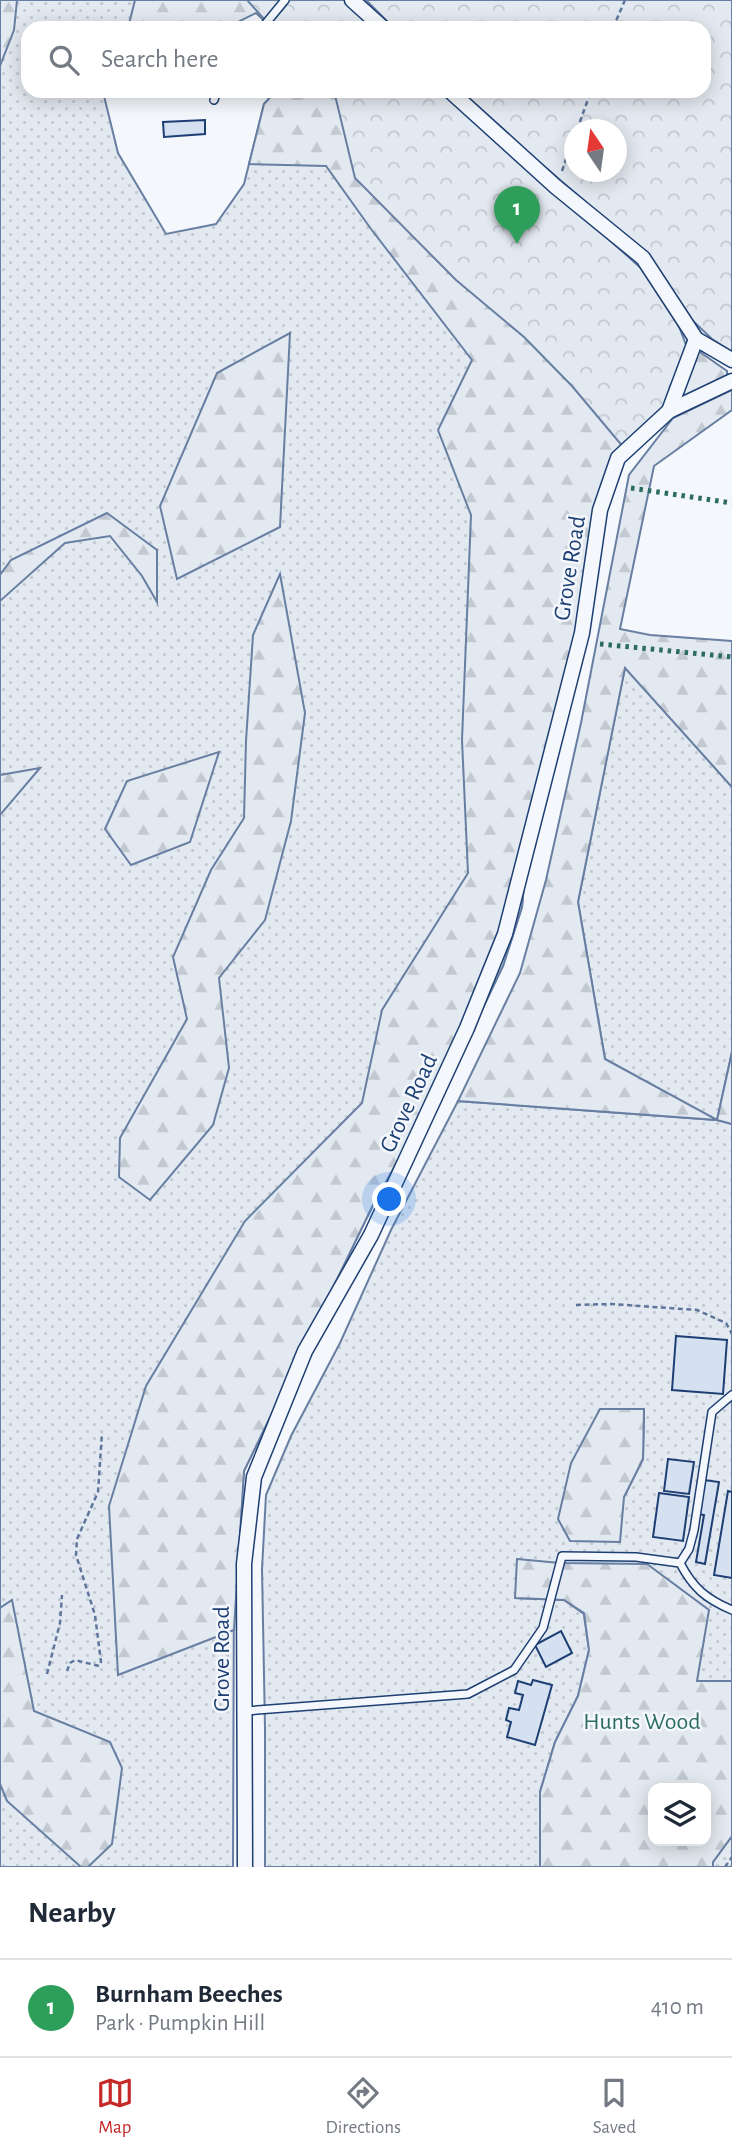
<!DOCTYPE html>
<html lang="en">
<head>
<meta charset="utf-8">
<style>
	:root { --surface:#fff; --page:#f2f2f3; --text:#1f2937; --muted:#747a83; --line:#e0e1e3; --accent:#c62828 }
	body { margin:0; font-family:"Alegreya Sans",sans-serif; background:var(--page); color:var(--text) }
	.controls { position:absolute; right:21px; bottom:21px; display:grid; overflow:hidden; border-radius:14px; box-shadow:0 4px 18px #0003 }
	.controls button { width:63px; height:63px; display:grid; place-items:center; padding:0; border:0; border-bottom:2px solid var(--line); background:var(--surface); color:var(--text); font:35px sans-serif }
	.compass { position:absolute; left:564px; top:119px; width:63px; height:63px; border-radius:50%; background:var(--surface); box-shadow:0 4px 18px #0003; rotate:347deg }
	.you { position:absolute; left:390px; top:1200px; width:24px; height:24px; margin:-18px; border:5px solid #fff; border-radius:50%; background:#1a73e8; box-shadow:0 0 0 10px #1a73e833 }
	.badge { display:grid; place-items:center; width:46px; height:46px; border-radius:50%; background:var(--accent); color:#fff; font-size:23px; font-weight:700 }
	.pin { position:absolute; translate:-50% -58px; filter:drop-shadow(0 2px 4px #0008) }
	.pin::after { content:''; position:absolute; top:37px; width:24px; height:21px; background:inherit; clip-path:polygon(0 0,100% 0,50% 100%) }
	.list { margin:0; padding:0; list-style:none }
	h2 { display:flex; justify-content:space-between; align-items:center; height:91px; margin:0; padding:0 28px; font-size:30px }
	h2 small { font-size:23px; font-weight:400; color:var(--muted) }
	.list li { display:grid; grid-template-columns:46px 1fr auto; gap:21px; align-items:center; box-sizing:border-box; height:98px; padding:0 28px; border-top:2px solid var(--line) }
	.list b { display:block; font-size:26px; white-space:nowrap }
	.list p { margin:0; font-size:23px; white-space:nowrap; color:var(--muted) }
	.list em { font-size:23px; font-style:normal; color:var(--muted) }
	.icon { flex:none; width:38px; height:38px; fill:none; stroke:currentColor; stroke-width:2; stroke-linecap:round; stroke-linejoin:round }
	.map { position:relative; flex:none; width:732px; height:1867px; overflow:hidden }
	.search { position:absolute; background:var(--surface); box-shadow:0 4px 18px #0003; left:21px; right:21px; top:21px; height:77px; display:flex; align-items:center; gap:18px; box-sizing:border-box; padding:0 24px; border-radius:21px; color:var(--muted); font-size:26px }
	.sheet { height:189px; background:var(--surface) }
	nav { display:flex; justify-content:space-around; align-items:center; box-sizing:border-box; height:98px; border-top:2px solid var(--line); background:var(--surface); font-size:19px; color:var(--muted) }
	nav a { display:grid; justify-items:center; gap:4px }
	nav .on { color:var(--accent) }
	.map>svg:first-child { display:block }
</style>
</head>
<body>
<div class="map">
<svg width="732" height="1867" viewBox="0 0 732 1867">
	<defs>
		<pattern id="grass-dots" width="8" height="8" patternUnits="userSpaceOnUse" patternTransform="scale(1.75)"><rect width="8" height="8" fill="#e3e9f0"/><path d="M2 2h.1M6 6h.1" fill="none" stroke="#c2c9d1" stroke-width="1.8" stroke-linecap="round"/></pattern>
		<pattern id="forest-firs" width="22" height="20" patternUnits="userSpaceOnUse" patternTransform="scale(1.75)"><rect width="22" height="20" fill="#e3e9f0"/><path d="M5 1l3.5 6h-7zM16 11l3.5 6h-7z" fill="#c2c9d1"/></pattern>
		<pattern id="park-crowns" width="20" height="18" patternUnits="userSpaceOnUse" patternTransform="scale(1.75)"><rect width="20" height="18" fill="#e3e9f0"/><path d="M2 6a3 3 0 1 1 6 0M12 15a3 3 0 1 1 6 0" fill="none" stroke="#c2c9d1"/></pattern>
	</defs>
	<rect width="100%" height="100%" fill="#f4f7fb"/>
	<!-- grass -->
	<g fill="url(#grass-dots)" stroke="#687fa3" stroke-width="2" fill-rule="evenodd">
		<polygon points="0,0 193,0 166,28 28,28 28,91 108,91 104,96 118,153 166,234 216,224 244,184 264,104 276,91 624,448 605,474 593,587 529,830 522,907 503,966 479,1016 373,1205 244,1471 234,1579 233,1867 0,1867"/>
		<path d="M 625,667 L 732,787 L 732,1052 L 717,1120 L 732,1124 L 732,1681 L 697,1681 L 647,1564 L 515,1598 L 564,1600 L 584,1614 L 589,1650 L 578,1696 L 555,1742 L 540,1792 L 540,1867 L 265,1867 L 265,1728 L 262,1569 L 266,1495 L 291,1436 L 340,1343 L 391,1230 L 458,1101 L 715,1120 L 605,1059 L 578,902 ZM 644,1409 L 643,1459 L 624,1497 Z"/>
		<polygon points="732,1836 732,1867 713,1867 713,1862"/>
	</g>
	<!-- forest -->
	<g fill="url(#forest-firs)" stroke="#687fa3" stroke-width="2" fill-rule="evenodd">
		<polygon points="0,0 17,0 14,30 0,66"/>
		<polygon points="135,0 344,0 272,28 256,13 226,28 128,28"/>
		<polygon points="276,91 444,91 624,448 605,474 593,587 529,830 522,907 503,966 479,1016 373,1205 244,1471 234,1630 118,1675 109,1506 146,1386 245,1221 362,1103 382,1010 468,873 462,740 471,515 438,430 472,360 371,229 326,166 249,164 264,104"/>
		<polygon points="290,333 280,527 177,579 160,506 217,373"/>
		<polygon points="697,350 727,371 727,378 680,399"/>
		<polygon points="732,390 732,410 654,466 620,629 650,635 732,641 732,787 625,668 578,902 605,1059 717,1120 732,1052 732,1124 717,1120 458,1101 520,973 546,880 581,723 629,475 673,418"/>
		<polygon points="107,513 157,550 157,602 142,576 110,536 65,543 0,601 0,575 11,560"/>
		<polygon points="280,574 305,713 291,821 265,920 219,978 229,1068 213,1125 150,1200 119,1177 120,1138 187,1019 173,957 211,870 244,818 246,741 253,635"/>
		<polygon points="219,752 190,842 131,865 105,829 127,781"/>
		<polygon points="40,768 0,815 0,775"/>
		<polygon points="600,1409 644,1409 643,1459 624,1497 620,1542 570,1541 558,1519 571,1463"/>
		<path d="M 517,1559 L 560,1563 L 647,1564 L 709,1610 L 697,1681 L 732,1681 L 732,1836 L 713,1862 L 713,1867 L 540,1867 L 540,1792 L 555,1742 L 578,1696 L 589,1650 L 584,1613 L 564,1600 L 515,1598 ZM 653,1788 L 706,1788 L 706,1841 L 653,1841 Z"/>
		<polygon points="12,1600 34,1711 110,1742 122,1768 112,1844 88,1867 81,1867 7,1801 0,1784 0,1608"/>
	</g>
	<!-- park -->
	<g fill="url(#park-crowns)" stroke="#687fa3" stroke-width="2" fill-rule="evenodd">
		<polygon points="247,0 344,0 375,28 272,28"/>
		<path d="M 366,0 L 732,0 L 732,352 L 712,339 L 691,319 L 652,259 L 523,148 L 461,91 L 704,91 L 704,28 L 394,28 ZM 574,130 L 616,130 L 616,172 L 574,172 Z"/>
		<polygon points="334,91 444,91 643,270 673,311 688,350 666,405 624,448 572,386 524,337 456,280 355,178"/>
	</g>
	<!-- building -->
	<g fill="#d5e0f0" stroke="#1d3f73" stroke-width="2">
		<polygon points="205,120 205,134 164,137 163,122"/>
		<polygon points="676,1336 727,1340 723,1394 672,1390"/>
		<polygon points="668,1459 694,1462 689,1494 664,1491"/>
		<polygon points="704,1480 719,1482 705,1564 696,1562 704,1515 698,1514"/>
		<polygon points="728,1491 732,1492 732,1578 714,1575"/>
		<polygon points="659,1493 689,1497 683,1541 653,1537"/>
		<polygon points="561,1631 572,1653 546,1667 535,1645"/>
		<polygon points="533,1680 552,1685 535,1745 507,1737 511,1722 506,1720 509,1708 519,1710 523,1695 515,1693 518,1681 531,1685"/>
	</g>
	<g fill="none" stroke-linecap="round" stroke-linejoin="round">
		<defs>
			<g id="lane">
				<polyline points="262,28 285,0"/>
				<polyline points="214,100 217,91"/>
				<polyline points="680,1563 689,1549 694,1530 712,1412 732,1395"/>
				<path d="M 245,1711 L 468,1694 L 514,1670 L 543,1628 L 562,1556 L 636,1557 L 680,1563 C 693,1588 706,1599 732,1610"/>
			</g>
			<g id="street">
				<polyline points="352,0 383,28"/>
				<polyline points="450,91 556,187 643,258 696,339 732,360"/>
				<polyline points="669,411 696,339"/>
				<polyline points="245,1867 244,1564 254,1477 305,1351 371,1235 467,1028 505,934 582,633 600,510 618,458 669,411 732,381"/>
			</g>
		</defs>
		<!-- lane casing -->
		<use href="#lane" stroke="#1d3f73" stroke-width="10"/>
		<!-- street casing -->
		<use href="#street" stroke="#1d3f73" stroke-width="17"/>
		<!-- path -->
		<g stroke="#5e769c" stroke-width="2.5" stroke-dasharray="5 3.5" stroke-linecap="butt">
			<polyline points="613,28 625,0"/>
			<polyline points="577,130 591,91"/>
			<polyline points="562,171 574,135"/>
			<polyline points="576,1305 611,1304 697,1310 726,1323 732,1334"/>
			<polyline points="67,1671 70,1663 75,1660 99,1666 101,1662 95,1615 76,1555 77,1539 98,1492 102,1433"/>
			<polyline points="47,1674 60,1623 62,1595"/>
			<polyline points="725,1867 732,1857"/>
		</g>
		<!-- lane -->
		<use href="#lane" stroke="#f4f7fb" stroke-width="7"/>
		<!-- street -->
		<use href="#street" stroke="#f4f7fb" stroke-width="14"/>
		<!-- hedge -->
		<g stroke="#2c6c60" stroke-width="5" stroke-dasharray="3.5 5" stroke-linecap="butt">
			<polyline points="631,488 732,503"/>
			<polyline points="600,644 732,657"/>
		</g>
	</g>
	<g text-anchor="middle" stroke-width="5" stroke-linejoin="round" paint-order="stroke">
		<!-- street labels -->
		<g font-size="24" fill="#1d3f73" stroke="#f4f7fb">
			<text transform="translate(569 568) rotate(-81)" y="8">Grove Road</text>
			<text transform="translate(408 1103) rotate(-65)" y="8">Grove Road</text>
			<text transform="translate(221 1659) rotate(-90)" y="8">Grove Road</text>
		</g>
		<!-- park labels -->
		<g font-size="24" fill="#2c6c60" stroke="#f4f7fb">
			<text x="642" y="1729">Hunts Wood</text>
		</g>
	</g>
</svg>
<div class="controls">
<button><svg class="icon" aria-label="layers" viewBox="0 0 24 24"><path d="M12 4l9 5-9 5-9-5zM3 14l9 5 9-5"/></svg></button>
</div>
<svg class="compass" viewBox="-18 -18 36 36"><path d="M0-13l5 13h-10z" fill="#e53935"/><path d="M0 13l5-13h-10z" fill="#747a83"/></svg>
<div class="you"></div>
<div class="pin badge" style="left:517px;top:244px;background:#2e9e5b">1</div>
<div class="search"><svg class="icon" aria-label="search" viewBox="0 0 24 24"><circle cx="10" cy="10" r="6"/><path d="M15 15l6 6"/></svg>Search here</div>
</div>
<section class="sheet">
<h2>Nearby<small></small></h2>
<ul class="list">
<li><span class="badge" style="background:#2e9e5b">1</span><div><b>Burnham Beeches</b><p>Park · Pumpkin Hill</p></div><em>410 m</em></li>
</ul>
</section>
<nav>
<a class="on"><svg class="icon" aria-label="map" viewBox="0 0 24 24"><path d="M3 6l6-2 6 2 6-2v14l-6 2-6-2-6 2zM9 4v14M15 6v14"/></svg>Map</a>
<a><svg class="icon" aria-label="directions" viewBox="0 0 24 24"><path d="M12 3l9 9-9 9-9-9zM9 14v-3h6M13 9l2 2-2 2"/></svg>Directions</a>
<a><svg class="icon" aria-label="saved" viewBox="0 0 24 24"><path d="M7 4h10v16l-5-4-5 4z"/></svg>Saved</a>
</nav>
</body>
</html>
